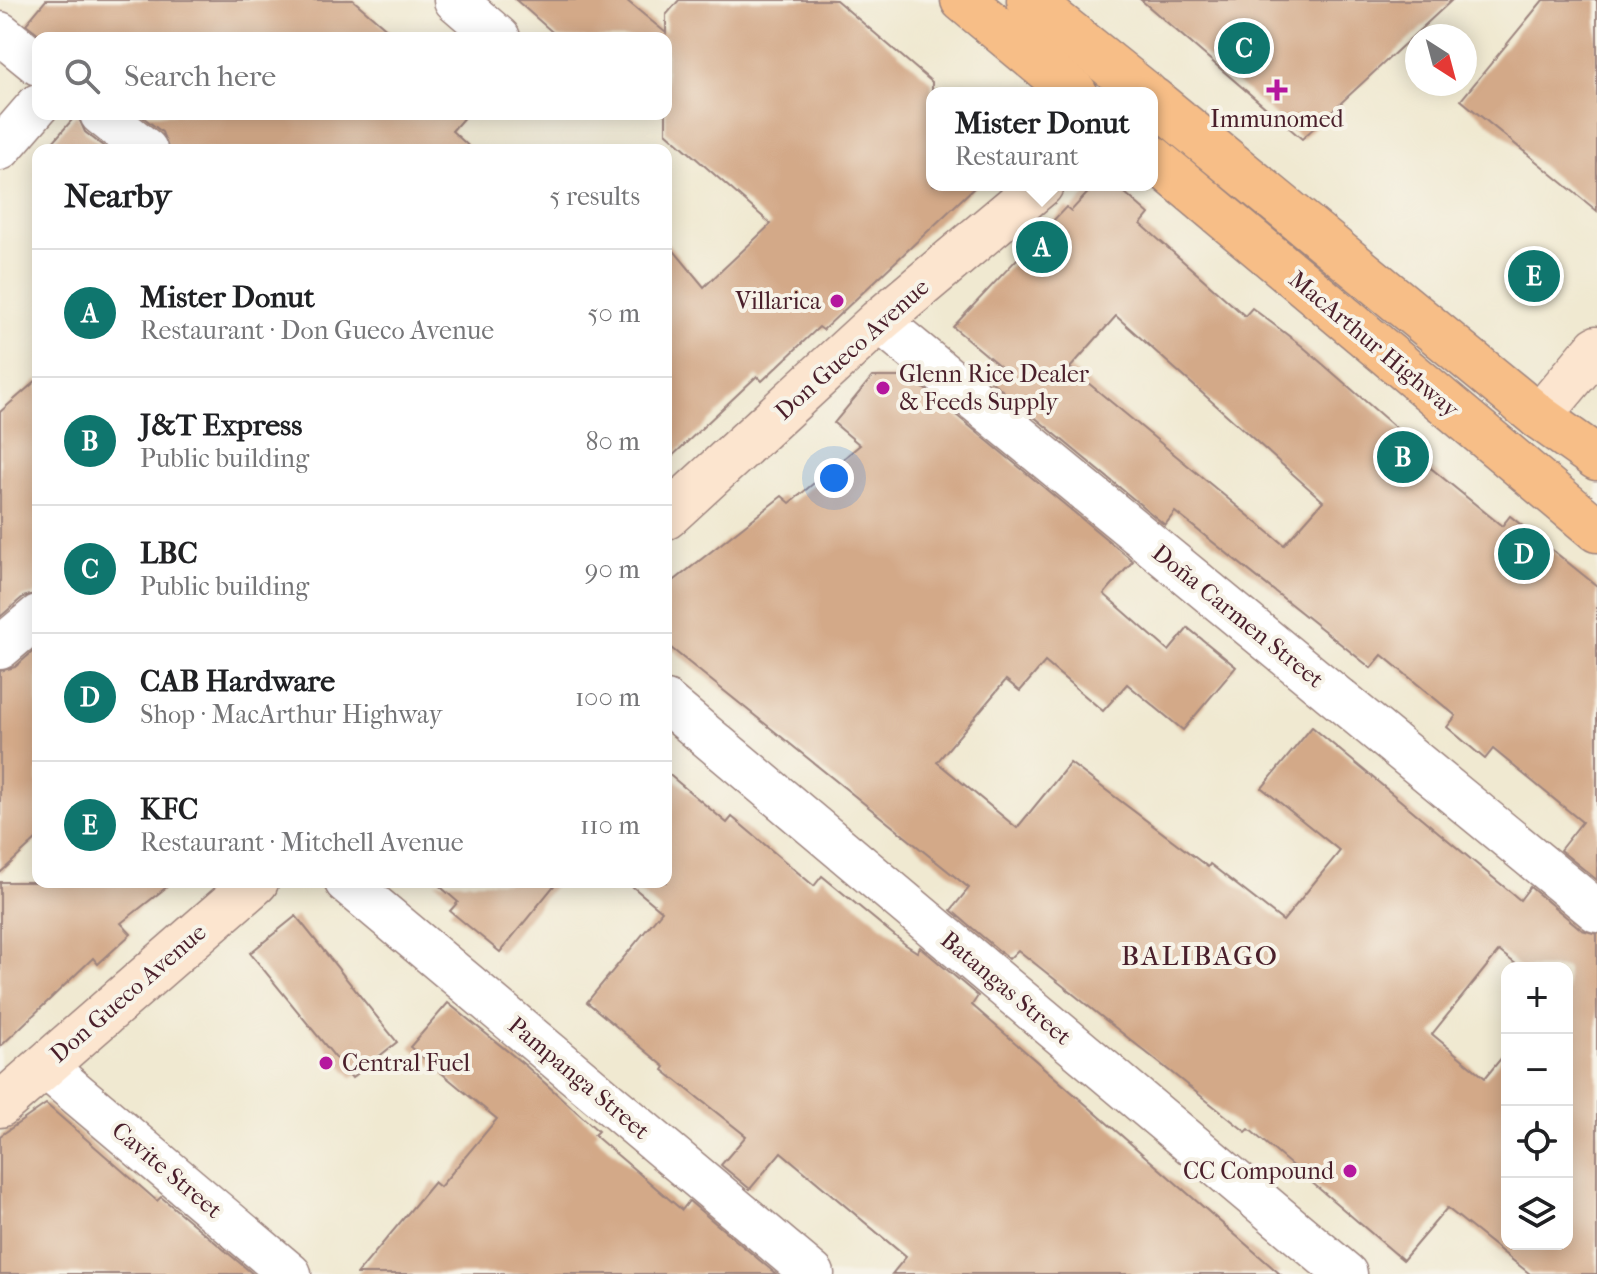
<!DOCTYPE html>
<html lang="en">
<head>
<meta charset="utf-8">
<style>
	:root { --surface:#fff; --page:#f6f6f6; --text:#202124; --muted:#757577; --line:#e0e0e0; --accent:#0f766e }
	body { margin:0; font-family:"IM FELL French Canon",serif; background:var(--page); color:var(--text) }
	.controls { position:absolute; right:24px; bottom:24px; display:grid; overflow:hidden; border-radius:16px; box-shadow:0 4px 20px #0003 }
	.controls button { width:72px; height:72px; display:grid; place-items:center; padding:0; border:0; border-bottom:2px solid var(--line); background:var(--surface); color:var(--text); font:40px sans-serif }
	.compass { position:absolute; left:1405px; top:24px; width:72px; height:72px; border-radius:50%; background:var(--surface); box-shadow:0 4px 20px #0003; rotate:144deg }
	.you { position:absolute; left:834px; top:478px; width:28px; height:28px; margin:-20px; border:6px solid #fff; border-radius:50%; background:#1a73e8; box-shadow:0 0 0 12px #1a73e833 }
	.badge { display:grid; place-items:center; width:52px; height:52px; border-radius:50%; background:var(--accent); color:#fff; font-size:26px; font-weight:700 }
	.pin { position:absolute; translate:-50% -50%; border:4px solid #fff; box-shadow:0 2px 8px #0006 }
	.popup { position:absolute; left:926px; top:87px; width:232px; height:104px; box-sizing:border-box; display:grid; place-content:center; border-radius:16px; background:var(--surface); filter:drop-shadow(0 2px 6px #0005); font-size:26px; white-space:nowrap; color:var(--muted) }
	.popup b { font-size:30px; color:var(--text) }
	.popup::after { content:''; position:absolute; left:50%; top:100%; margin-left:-16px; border:16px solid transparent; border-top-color:var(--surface) }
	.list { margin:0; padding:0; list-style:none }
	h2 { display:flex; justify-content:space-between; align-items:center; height:104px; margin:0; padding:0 32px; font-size:34px }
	h2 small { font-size:26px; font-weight:400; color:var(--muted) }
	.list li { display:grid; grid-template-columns:52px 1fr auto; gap:24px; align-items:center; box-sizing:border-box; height:128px; padding:0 32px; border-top:2px solid var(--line) }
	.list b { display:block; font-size:30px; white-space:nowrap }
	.list p { margin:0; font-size:26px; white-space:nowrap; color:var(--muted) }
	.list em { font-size:26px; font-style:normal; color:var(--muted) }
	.icon { flex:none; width:44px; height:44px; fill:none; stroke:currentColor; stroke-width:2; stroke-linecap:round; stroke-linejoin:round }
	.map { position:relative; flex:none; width:1597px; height:1274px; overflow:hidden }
	.search { position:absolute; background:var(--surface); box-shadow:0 4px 20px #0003; left:32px; top:32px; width:640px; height:88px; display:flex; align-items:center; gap:20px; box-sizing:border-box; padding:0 28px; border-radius:16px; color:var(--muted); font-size:30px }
	.panel { position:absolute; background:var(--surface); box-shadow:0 4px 20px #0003; left:32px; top:144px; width:640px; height:744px; border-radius:16px }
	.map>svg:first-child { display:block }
</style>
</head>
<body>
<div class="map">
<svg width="1597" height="1274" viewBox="0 0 1597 1274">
	<rect width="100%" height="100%" fill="#f7f3e8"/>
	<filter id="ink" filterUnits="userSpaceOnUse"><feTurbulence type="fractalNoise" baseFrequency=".0125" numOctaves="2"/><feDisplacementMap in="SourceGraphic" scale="16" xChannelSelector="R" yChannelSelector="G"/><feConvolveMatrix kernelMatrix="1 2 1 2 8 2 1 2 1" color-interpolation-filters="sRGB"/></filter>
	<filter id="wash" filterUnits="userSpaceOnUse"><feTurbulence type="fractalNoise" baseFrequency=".006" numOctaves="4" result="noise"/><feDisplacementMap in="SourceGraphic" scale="32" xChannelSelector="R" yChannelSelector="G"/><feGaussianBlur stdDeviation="1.8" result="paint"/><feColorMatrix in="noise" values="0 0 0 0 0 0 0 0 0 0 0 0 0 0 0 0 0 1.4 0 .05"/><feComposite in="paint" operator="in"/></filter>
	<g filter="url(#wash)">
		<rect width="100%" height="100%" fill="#f0e9d1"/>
		<g id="blocks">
			<!-- building -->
			<g fill="#d3a988" fill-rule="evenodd">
				<polygon points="46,0 353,0 397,38 44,38 26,24"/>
				<polygon points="516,0 626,0 666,33 666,15 679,0 836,0 932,82 932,185 977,185 823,330 819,327 762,381 757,376 666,462 666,241 704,287 771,224 666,132 666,38 559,38"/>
				<polygon points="1141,0 1452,0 1302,139"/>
				<polygon points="1543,0 1597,0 1597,211 1461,100"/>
				<polygon points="77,114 85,132 108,150 46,150"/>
				<polygon points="139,114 467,114 452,131 473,150 169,150 162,132"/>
				<path d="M 1095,185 L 1116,185 L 1149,214 L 1141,224 L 1245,316 L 1252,308 L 1302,346 L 1426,454 L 1421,460 L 1502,526 L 1510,516 L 1597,586 L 1597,880 L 1560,850 L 1582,822 L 1493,749 L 1485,759 L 1447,727 L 1456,716 L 1382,655 L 1371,668 L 1175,512 L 1165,525 L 986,377 L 1014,378 L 953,327 L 1066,207 L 1071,211 ZM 1116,316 L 1323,501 L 1284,545 L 1070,368 Z"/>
				<path d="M 872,377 L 910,377 L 1133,561 L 1104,594 L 1169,651 L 1188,628 L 1236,667 L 1183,730 L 1127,684 L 1103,711 L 1045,662 L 1020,691 L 1006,680 L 937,762 L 1017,828 L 1070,763 L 1208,867 L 1210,864 L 1283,921 L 1340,851 L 1262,788 L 1312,727 L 1520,900 L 1530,887 L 1582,930 L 1597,934 L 1597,1274 L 1530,1274 L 1447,1208 L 1403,1260 L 1249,1129 L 1246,1132 L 1018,950 L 1009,959 L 951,910 L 969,888 L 666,644 L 666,587 L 782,496 L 790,503 L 860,445 L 834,423 ZM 1499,951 L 1521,968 L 1567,968 L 1567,1244 L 1507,1244 L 1507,1051 L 1485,1078 L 1432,1034 Z"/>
				<polygon points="38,379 38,593 23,597 0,617 0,412"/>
				<polygon points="38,647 38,838 0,873 0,671 15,667"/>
				<polygon points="666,772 727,823 732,817 814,886 822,876 906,945 917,952 920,947 978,996 972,1005 1280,1274 892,1274 906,1257 781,1152 750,1189 721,1165 746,1136 663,1070 665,1067 587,1002 662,911 627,882 666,882"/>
				<polygon points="0,882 173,882 121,923 131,934 98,964 93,958 0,1047"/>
				<polygon points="435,882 557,882 500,952 450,911 458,902"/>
				<polygon points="296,916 397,1042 352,1078 250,953"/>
				<polygon points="448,1003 526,1066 598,1131 594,1135 682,1210 689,1201 776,1274 357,1274 434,1182 440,1187 497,1119 410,1047"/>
				<polygon points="46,1104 157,1201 161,1197 253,1274 0,1274 0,1136"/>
			</g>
		</g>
	</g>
	<g filter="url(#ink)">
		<use href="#blocks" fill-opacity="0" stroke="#9d847e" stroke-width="2"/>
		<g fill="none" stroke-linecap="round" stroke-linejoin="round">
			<defs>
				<g id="street">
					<polyline points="455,0 499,38"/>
					<polyline points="0,33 38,64"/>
					<polyline points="101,114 146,150"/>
					<polyline points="0,149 38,105"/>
					<polyline points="879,321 1597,911"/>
					<polyline points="0,648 38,616"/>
					<polyline points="666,702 1346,1274"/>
					<polyline points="346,882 813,1274"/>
					<polyline points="44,1066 290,1274"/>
				</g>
				<g id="secondary">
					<polyline points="1539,417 1597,348"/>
					<polyline points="666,517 879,321 1041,185"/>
					<polyline points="0,1105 256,882"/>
				</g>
				<g id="highway">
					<polyline points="963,0 1075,93"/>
					<polyline points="1029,0 1145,93"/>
					<polyline points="1152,99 1539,417 1597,458"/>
					<polyline points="1152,157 1597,530"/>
				</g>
			</defs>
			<!-- street casing -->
			<use href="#street" stroke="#9d847e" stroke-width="45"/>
			<!-- secondary casing -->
			<use href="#secondary" stroke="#9d847e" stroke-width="47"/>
			<!-- highway casing -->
			<use href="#highway" stroke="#9d847e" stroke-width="47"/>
			<!-- street -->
			<use href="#street" stroke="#fff" stroke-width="42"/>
			<!-- secondary -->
			<use href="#secondary" stroke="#fce5cf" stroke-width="44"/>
			<!-- highway -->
			<use href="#highway" stroke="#f7be87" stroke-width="44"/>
		</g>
	</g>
	<!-- markers -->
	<g fill="#b5179e" stroke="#f7f3e8" stroke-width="3">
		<path d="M1273 78h8v8h8v8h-8v8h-8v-8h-8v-8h8z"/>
		<circle cx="837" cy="301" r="8"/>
		<circle cx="883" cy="388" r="8"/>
		<circle cx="326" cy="1063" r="8"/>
		<circle cx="1350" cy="1171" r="8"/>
	</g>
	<g text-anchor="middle" stroke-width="8" stroke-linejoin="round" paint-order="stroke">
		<!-- poi labels -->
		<g font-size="24" fill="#4a1f2b" stroke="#f7f3e8" text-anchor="end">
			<text x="1277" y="127" text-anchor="middle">Immunomed</text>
			<text x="821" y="309">Villarica</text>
			<text x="899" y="382" text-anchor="start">Glenn Rice Dealer<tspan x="899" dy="28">&amp; Feeds Supply</tspan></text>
			<text x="342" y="1071" text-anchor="start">Central Fuel</text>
			<text x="1334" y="1179">CC Compound</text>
		</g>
		<!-- street labels -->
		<g font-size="24" fill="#4a1f2b" stroke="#f7f3e8">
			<text transform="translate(1374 344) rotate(40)" y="8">MacArthur Highway</text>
			<text transform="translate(852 349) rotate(-42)" y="8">Don Gueco Avenue</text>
			<text transform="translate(1238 616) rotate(39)" y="8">Doña Carmen Street</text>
			<text transform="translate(1006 988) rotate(40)" y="8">Batangas Street</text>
			<text transform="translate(128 993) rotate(-41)" y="8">Don Gueco Avenue</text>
			<text transform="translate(579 1078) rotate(40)" y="8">Pampanga Street</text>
			<text transform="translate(167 1170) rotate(40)" y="8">Cavite Street</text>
		</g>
		<!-- quarter labels -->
		<g font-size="28" letter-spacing="2" fill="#4a1f2b" stroke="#f7f3e8">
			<text x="1200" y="965">BALIBAGO</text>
		</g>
	</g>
</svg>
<div class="controls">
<button>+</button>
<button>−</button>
<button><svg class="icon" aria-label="locate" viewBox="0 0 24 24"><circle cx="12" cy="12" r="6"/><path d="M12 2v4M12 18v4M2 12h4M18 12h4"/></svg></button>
<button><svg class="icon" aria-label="layers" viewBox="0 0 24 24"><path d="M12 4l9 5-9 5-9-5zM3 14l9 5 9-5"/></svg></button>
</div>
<svg class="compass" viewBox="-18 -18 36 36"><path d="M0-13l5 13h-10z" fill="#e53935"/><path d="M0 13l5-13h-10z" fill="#757577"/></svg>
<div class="you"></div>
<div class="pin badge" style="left:1042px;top:247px">A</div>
<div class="popup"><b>Mister Donut</b>Restaurant</div>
<div class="pin badge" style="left:1403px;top:457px">B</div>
<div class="pin badge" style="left:1244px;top:48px">C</div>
<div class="pin badge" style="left:1524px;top:554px">D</div>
<div class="pin badge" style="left:1534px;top:276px">E</div>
<div class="search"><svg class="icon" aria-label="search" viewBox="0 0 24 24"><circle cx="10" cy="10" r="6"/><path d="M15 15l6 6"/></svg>Search here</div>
<section class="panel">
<h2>Nearby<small>5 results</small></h2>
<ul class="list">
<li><span class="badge">A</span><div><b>Mister Donut</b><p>Restaurant · Don Gueco Avenue</p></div><em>50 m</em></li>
<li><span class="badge">B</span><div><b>J&amp;T Express</b><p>Public building</p></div><em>80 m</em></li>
<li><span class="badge">C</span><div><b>LBC</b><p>Public building</p></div><em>90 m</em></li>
<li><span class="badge">D</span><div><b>CAB Hardware</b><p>Shop · MacArthur Highway</p></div><em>100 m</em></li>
<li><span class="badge">E</span><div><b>KFC</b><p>Restaurant · Mitchell Avenue</p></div><em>110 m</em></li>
</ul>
</section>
</div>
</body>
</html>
